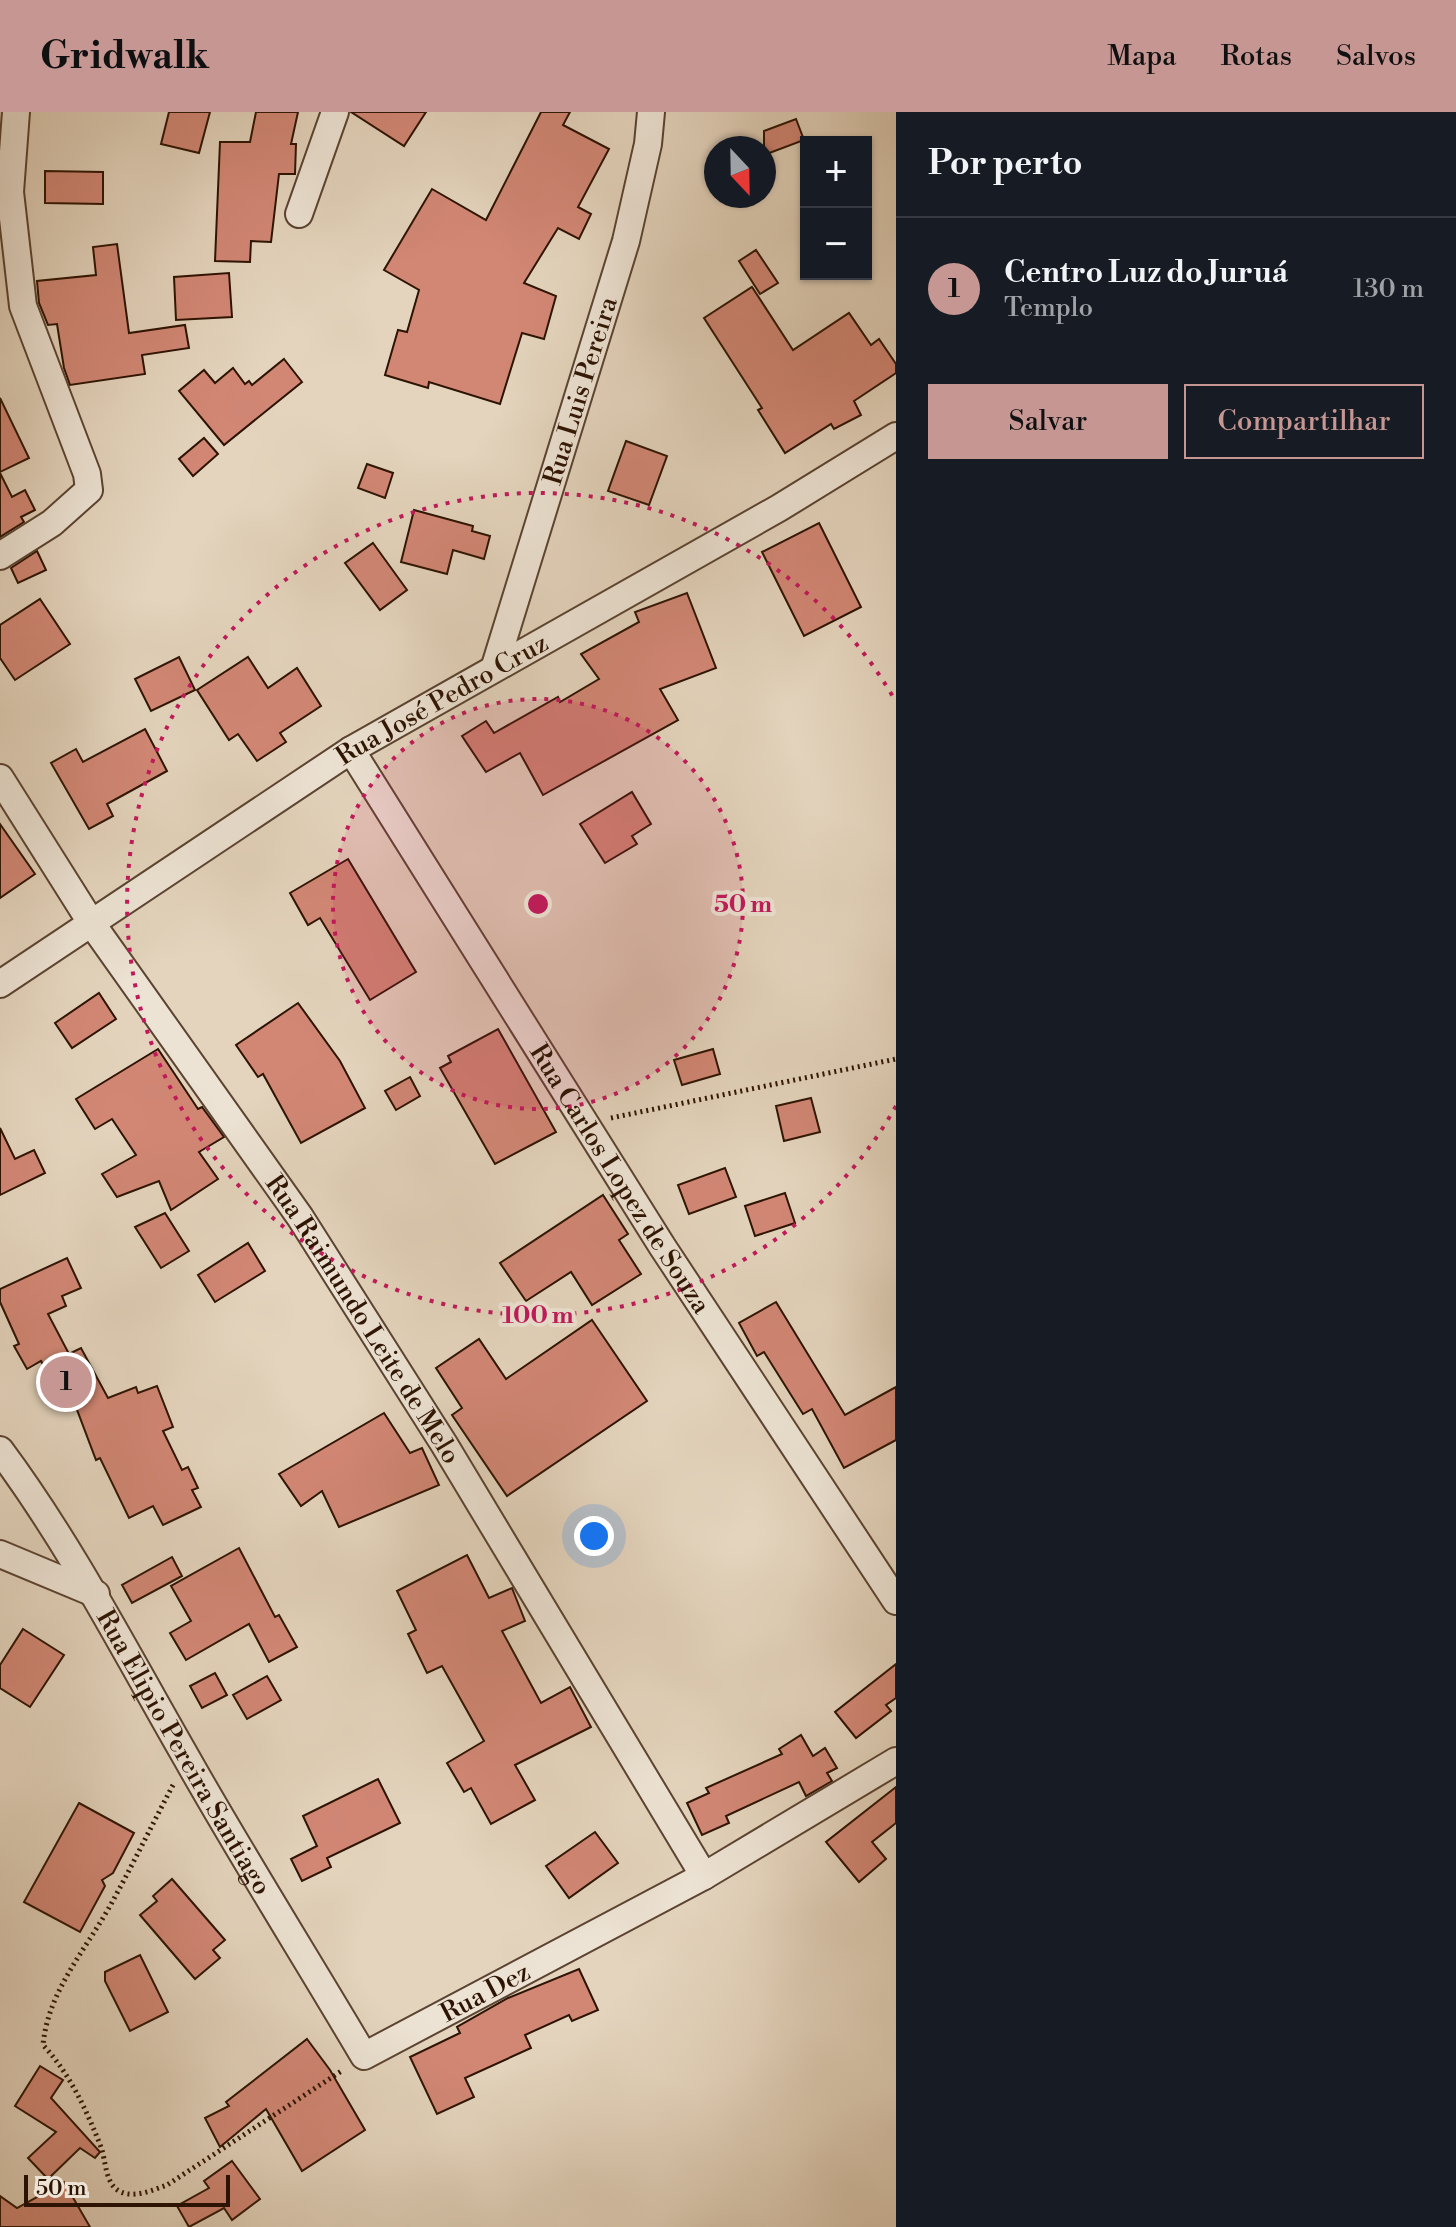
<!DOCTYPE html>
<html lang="pt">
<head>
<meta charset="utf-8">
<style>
	:root { --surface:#171b24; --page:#242831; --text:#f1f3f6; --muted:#9ea1a6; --line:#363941; --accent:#c59692 }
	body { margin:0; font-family:"Libre Bodoni",serif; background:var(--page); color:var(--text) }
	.controls { position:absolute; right:24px; top:24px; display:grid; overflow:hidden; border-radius:0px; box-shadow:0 2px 6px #0004 }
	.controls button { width:72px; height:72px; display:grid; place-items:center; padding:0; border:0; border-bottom:2px solid var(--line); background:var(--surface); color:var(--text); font:40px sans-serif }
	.compass { position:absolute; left:704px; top:24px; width:72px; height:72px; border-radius:50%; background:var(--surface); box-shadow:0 2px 6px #0004; rotate:158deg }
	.scale { position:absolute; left:24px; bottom:20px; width:206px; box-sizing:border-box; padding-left:8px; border:4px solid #2d1302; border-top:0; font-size:22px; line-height:28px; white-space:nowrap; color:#2d1302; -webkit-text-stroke:6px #ede3d4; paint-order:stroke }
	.you { position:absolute; left:594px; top:1424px; width:28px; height:28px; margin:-20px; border:6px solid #fff; border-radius:50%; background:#1a73e8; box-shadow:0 0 0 12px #1a73e833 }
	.badge { display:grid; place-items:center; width:52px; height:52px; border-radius:50%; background:var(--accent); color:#111; font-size:26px; font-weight:700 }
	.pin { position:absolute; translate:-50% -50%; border:4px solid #fff; box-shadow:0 2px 8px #0006 }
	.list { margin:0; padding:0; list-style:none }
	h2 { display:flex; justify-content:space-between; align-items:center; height:104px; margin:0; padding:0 32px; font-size:34px }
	h2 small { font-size:26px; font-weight:400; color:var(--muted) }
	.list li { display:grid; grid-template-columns:52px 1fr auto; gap:24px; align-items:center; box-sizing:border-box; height:144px; padding:0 32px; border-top:2px solid var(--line) }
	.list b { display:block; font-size:30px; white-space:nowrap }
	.list p { margin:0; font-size:26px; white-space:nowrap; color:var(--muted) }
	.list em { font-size:26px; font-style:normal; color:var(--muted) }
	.actions { display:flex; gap:16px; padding:24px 32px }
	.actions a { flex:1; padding:18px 0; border:2px solid var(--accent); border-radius:0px; text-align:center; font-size:28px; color:var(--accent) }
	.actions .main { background:var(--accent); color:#111 }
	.map { position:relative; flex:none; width:896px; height:2115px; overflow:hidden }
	header { display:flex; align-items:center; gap:48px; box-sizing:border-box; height:112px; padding:0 40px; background:var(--accent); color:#111 }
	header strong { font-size:38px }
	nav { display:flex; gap:44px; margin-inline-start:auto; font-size:28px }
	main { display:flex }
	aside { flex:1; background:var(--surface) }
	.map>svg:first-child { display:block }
</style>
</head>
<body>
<header>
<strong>Gridwalk</strong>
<nav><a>Mapa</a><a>Rotas</a><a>Salvos</a></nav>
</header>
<main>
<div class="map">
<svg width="896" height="2115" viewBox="0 0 896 2115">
	<rect width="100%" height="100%" fill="#e4d4bd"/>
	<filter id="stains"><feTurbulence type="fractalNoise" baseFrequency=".0025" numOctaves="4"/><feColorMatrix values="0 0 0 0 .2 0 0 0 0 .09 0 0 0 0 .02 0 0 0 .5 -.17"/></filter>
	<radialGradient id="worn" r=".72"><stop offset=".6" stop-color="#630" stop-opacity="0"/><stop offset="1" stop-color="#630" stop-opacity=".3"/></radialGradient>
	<!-- building -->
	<g fill="#d28775" stroke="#2d1302" stroke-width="2">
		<polygon points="169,0 210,0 199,41 161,32"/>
		<polygon points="256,0 298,0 291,32 296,32 295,62 279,62 271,130 251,129 250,150 215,149 220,30 250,30"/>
		<polygon points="351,0 426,0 404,34"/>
		<polygon points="541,0 570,0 563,13 609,37 578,95 591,102 579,127 558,116 524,171 556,184 544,227 522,221 500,292 429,270 428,276 385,263 398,218 407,220 419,178 384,158 432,77 486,108"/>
		<polygon points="796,7 804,28 764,43 764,19"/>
		<polygon points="45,59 103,60 103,92 45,91"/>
		<polygon points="117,132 129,221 185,213 189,236 142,243 145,262 70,273 64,256 57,212 48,213 39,191 37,169 96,163 93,135"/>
		<polygon points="756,138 778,171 760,182 739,149"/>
		<polygon points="229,161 232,205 176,208 174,165"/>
		<polygon points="752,175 793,238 849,201 871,233 879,227 896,252 896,261 854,289 861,303 834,317 831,312 785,341 758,298 762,296 704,206"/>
		<polygon points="284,247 302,270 224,333 179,279 204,258 215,271 233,256 245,272 249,269 252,273"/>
		<polygon points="0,286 29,346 0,360"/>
		<polygon points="204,326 218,342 193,364 179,347"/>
		<polygon points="626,329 667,344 649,393 608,379"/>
		<polygon points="367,352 393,361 385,386 358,376"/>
		<polygon points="0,361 12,385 25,378 35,398 21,405 24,410 0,425"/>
		<polygon points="414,398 473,414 472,419 490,424 484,447 453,438 447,462 401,450"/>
		<polygon points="819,411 861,495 804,524 762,440"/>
		<polygon points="373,431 407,478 380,498 345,451"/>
		<polygon points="37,439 46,458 18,471 11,456"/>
		<polygon points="687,481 716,556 660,577 678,608 543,683 520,641 486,660 462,624 486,609 494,621 558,585 560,590 599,567 581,542 639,510 635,500"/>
		<polygon points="40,487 70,532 15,568 0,546 0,513"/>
		<polygon points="179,545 195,578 151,599 135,567"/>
		<polygon points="248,545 268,576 297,556 321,594 280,621 286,630 257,649 238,622 229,628 197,578"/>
		<polygon points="145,617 167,659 107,692 113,704 89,717 51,651 76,637 83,650"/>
		<polygon points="632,680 651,712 632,724 637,732 605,751 580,712"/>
		<polygon points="0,712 35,762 0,786"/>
		<polygon points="348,747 416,860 370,888 320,806 308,813 290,781"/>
		<polygon points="99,881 116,907 72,936 55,911"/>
		<polygon points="298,891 340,949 365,996 301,1031 263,962 258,965 236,933"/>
		<polygon points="498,917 556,1020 495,1052 440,956 451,950 448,944"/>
		<polygon points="158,937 198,997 202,995 224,1025 199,1040 218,1067 171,1098 159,1069 117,1085 102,1062 136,1043 112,1007 95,1017 76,987"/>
		<polygon points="713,937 720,962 682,973 674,948"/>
		<polygon points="410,965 420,984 396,998 385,979"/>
		<polygon points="811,986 820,1020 784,1029 776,994"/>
		<polygon points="0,1016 15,1047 34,1038 45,1061 0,1083"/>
		<polygon points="725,1056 736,1085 689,1102 678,1073"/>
		<polygon points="785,1081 795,1111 755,1124 745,1094"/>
		<polygon points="603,1083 628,1122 619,1128 641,1162 592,1193 571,1160 526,1189 500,1151"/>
		<polygon points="165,1101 189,1139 161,1156 135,1115"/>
		<polygon points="248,1131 265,1159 215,1190 198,1163"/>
		<polygon points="67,1146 81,1176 62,1184 66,1194 48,1202 69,1242 81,1236 108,1286 136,1275 138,1281 157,1274 173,1315 163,1319 182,1358 188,1355 198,1376 192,1378 201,1395 163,1413 153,1394 129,1406 100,1346 96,1348 71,1282 61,1287 41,1249 27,1257 14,1234 19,1232 0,1190 0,1177"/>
		<polygon points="776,1190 845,1303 896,1275 896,1328 844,1356 812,1297 803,1302 764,1240 757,1244 739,1211"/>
		<polygon points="592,1208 647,1289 507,1384 452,1303 462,1296 436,1256 479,1227 506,1267"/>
		<polygon points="384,1301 410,1341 422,1336 439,1373 339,1415 322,1379 301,1394 279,1362"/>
		<polygon points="239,1436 275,1505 279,1503 297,1535 269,1550 249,1512 186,1548 170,1521 191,1509 171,1474"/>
		<polygon points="467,1443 489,1486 512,1476 525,1509 502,1519 541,1591 570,1575 591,1615 515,1653 535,1688 491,1712 471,1676 464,1680 447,1651 484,1629 442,1554 427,1561 408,1522 416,1518 397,1479"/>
		<polygon points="172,1445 182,1464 132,1491 122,1473"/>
		<polygon points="23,1517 64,1543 30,1595 0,1576 0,1553"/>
		<polygon points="896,1552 896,1586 886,1593 891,1599 856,1626 835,1600"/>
		<polygon points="215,1561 227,1583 202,1596 190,1574"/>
		<polygon points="267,1564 281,1588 247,1607 233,1583"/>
		<polygon points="801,1623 813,1644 825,1636 837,1656 827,1661 832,1669 806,1684 799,1670 726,1704 729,1711 702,1723 687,1691 709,1681 706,1676 782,1642 779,1637"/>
		<polygon points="378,1667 400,1711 327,1746 331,1755 302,1769 291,1747 317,1734 303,1704"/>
		<polygon points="896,1675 896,1711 872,1730 886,1747 859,1770 826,1730"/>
		<polygon points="79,1691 134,1721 113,1761 102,1768 105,1774 80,1820 24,1790"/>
		<polygon points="595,1720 618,1751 569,1786 546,1754"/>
		<polygon points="172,1767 225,1828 213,1838 220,1846 195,1867 140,1803 157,1789 153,1784"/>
		<polygon points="140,1843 168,1900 130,1919 105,1869 105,1860"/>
		<polygon points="579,1857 598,1898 572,1909 569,1903 525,1923 531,1936 465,1966 474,1985 437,2002 410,1945 460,1921 457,1915 508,1886"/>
		<polygon points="307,1927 330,1958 365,2018 302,2059 266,1997 220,2035 205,2006 229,1994 226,1990"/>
		<polygon points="40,1954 63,1968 51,1986 100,2040 95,2046 80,2036 48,2067 28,2046 56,2020 15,1994"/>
		<polygon points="232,2049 260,2087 232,2108 224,2096 189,2115 177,2094 209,2076 204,2069"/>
		<polygon points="64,2070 90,2115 0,2115 0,2084 17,2096"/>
	</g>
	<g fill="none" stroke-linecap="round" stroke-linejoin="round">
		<defs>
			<g id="minor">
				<polyline points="299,102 335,0"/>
				<polyline points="0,444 52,411 89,378 87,362 23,194 10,80 16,0"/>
				<path id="s1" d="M 495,554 L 626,129 L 648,32 L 651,0"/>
				<path id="s2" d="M 351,638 L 662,1134 L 896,1489"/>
				<path id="s3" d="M 0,666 L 92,812 L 300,1105 L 444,1332 L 704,1764"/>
				<path id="s4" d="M 0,872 L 351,638 L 779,396 L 896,324"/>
				<path id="s5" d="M 0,1338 C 72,1435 126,1541 186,1645 C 243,1746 305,1844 364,1944 L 704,1764 L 896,1649"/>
				<polyline points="0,1442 96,1482"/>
			</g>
		</defs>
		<!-- minor casing -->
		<use href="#minor" stroke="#5b4331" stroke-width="30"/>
		<!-- path -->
		<g stroke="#2d1302" stroke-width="5" stroke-dasharray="2 4" stroke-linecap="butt">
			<polyline points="611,1006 896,947"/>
			<path d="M 173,1673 C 152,1713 132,1754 110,1794 C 84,1840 48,1880 43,1933 C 70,1962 86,1997 101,2035 C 106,2049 105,2071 119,2079 C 133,2087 153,2078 167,2073 L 343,1958"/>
		</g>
		<!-- minor -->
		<use href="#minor" stroke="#ede3d4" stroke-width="26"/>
	</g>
	<!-- distance rings -->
	<circle cx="538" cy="792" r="205" fill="#c2185b" fill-opacity=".12"/>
	<g fill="none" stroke="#c2185b" stroke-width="4" stroke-dasharray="4 8">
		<circle cx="538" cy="792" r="205"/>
		<path d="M896 994A411 411 0 1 1 896 590"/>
	</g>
	<g text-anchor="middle" stroke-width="8" stroke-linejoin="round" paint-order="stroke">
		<!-- street labels -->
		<g font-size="26" fill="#2d1302" stroke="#ede3d4">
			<text dy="9" stroke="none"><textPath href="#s1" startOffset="288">Rua Luis Pereira</textPath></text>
			<text dy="9" stroke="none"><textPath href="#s4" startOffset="526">Rua José Pedro Cruz</textPath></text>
			<text dy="9" stroke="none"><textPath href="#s2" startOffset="506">Rua Carlos Lopez de Souza</textPath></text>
			<text dy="9" stroke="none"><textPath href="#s3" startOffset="652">Rua Raimundo Leite de Melo</textPath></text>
			<text dy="9" stroke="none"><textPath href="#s5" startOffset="354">Rua Elipio Pereira Santiago</textPath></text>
			<text dy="9" stroke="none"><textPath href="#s5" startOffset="844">Rua Dez</textPath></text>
		</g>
	</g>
	<circle cx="538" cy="792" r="12" fill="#c2185b" stroke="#ede3d4" stroke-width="4"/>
	<g font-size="24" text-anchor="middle" font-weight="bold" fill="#c2185b" stroke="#ede3d4" stroke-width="8" stroke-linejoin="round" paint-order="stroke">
		<text x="743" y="800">50 m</text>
		<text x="538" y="1211">100 m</text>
	</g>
	<rect width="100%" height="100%" filter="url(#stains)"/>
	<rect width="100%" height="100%" fill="url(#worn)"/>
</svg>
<div class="controls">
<button>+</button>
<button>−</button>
</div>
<svg class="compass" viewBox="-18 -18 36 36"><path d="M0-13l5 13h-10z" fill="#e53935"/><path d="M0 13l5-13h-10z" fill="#9ea1a6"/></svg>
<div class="scale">50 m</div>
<div class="you"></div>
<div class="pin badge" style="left:66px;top:1270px">1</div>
</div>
<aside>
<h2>Por perto<small></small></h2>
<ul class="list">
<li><span class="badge">1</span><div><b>Centro Luz do Juruá</b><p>Templo</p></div><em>130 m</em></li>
</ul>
<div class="actions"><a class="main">Salvar</a><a>Compartilhar</a></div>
</aside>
</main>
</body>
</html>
